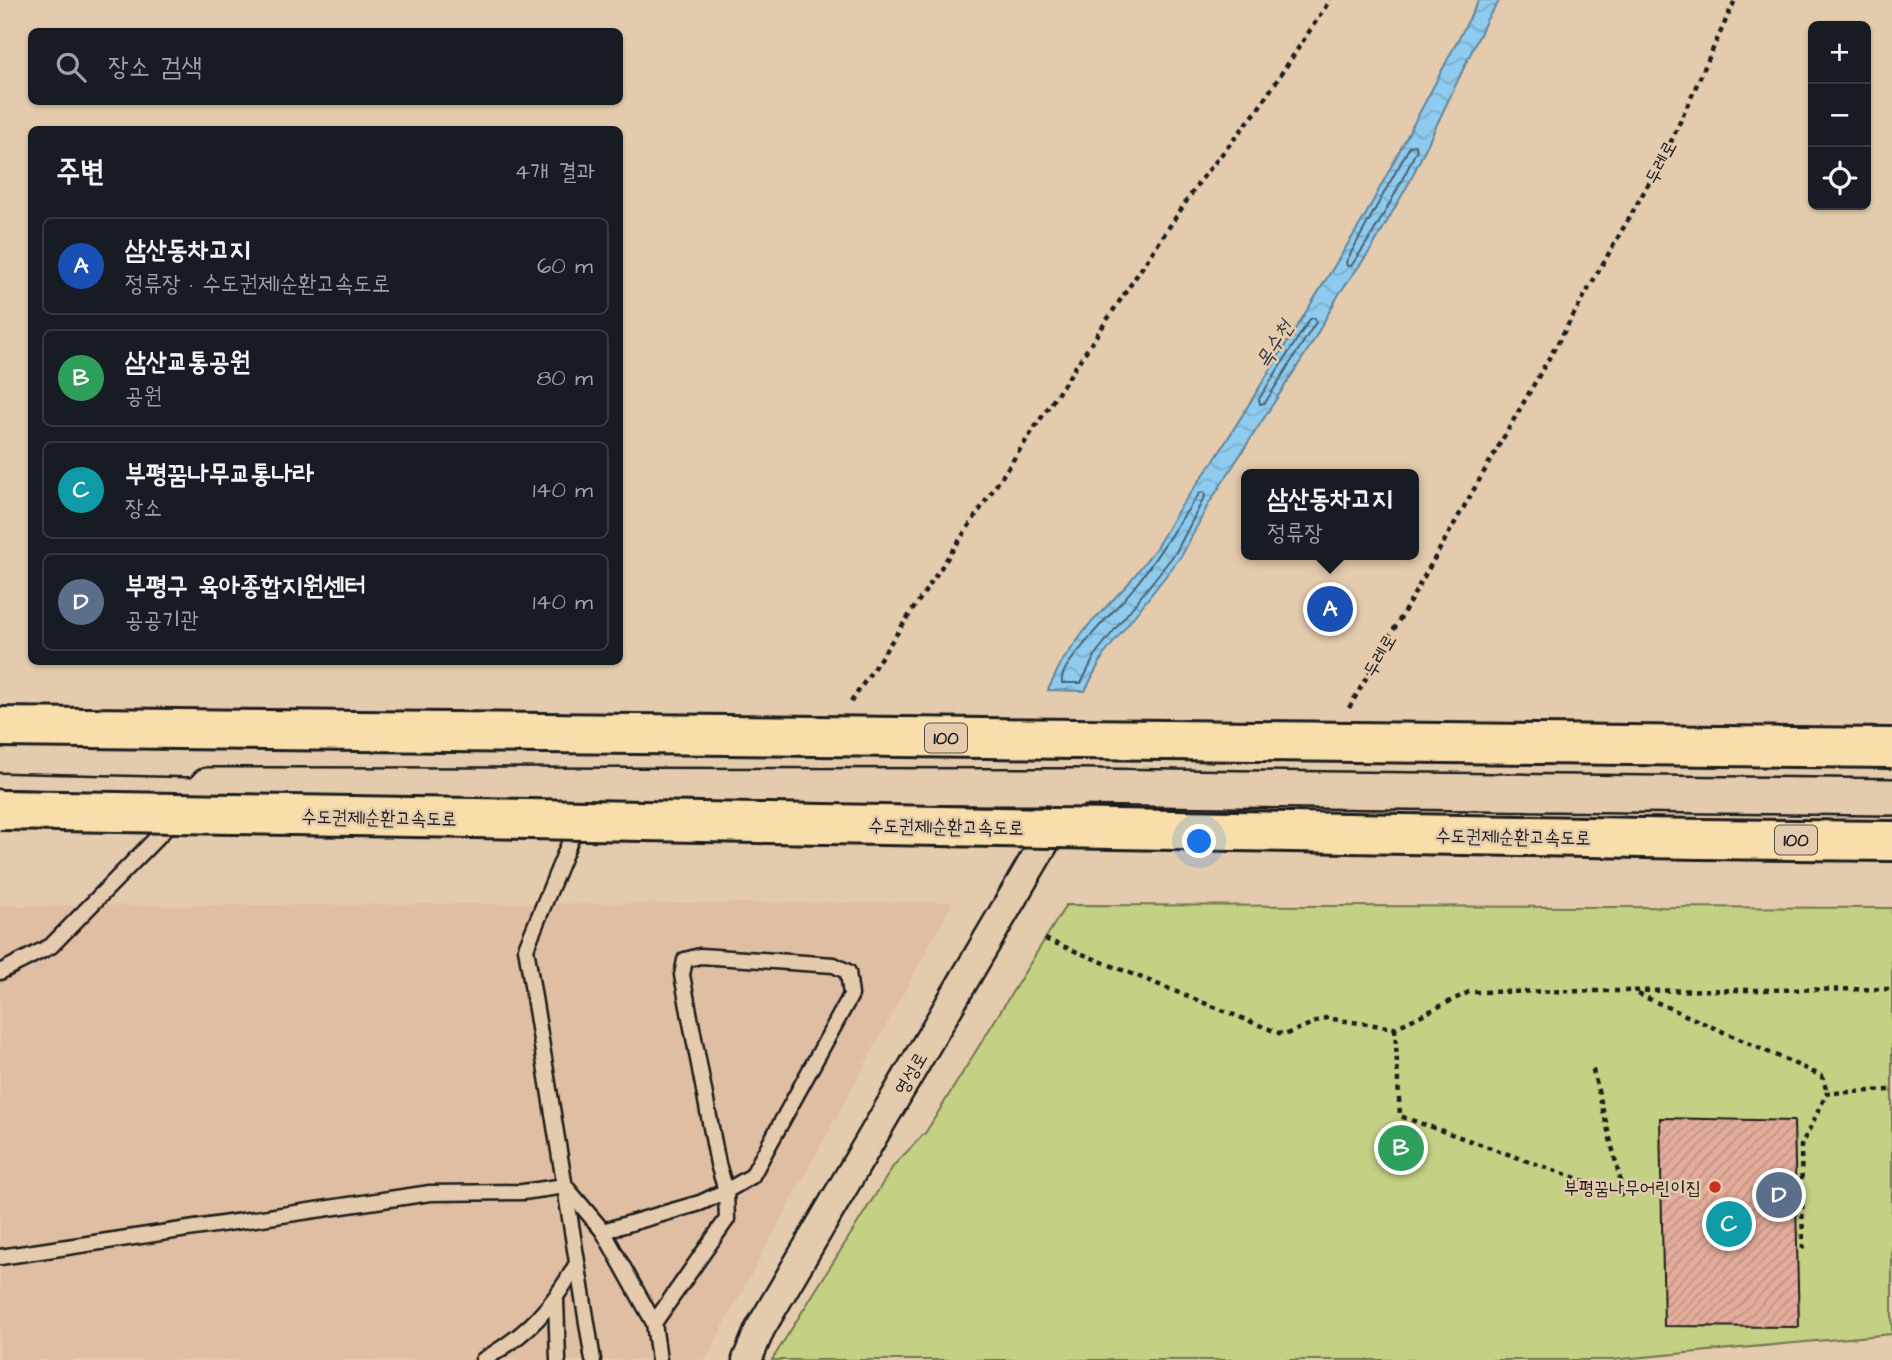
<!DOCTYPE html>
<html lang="ko">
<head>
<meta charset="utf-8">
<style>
	:root { --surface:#171b24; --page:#20242c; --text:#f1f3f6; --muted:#9ea1a6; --line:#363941; --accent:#0f766e }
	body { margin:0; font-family:"Architects Daughter","Poor Story",sans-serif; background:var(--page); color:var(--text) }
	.controls { position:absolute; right:21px; top:21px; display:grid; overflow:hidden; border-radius:10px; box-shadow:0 2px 5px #0004 }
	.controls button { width:63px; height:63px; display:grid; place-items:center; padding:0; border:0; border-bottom:2px solid var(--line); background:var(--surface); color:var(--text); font:35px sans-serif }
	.you { position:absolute; left:1200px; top:842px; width:24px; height:24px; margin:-18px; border:5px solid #fff; border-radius:50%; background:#1a73e8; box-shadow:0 0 0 10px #1a73e833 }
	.badge { display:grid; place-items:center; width:46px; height:46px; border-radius:50%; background:var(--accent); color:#fff; font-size:23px; font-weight:700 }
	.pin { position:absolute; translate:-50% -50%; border:4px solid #fff; box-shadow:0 2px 7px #0006 }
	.popup { position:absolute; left:1241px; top:469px; width:178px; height:91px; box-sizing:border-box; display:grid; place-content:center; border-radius:10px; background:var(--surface); filter:drop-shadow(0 2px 5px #0005); font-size:23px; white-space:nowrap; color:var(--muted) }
	.popup b { font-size:26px; color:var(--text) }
	.popup::after { content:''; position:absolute; left:50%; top:100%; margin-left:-14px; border:14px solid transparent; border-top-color:var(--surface) }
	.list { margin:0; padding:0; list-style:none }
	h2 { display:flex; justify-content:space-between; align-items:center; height:91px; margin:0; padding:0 28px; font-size:30px }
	h2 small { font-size:23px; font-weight:400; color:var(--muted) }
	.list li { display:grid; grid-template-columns:46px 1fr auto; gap:21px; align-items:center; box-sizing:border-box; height:98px; margin:0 14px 14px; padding:0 14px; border:2px solid var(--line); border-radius:10px }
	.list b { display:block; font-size:26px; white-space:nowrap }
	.list p { margin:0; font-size:23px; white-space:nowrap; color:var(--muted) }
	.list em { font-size:23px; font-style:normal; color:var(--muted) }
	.icon { flex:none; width:38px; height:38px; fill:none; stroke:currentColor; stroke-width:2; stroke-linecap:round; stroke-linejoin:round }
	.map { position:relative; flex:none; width:1892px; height:1360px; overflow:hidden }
	.search { position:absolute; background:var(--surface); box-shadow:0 2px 5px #0004; left:28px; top:28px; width:595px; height:77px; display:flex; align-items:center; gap:18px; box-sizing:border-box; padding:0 24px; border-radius:10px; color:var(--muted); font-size:26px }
	.panel { position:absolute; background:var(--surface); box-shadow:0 2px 5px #0004; left:28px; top:126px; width:595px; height:539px; border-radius:10px }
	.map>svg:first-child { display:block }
</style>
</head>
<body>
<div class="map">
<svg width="1892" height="1360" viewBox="0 0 1892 1360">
	<defs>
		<pattern id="water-waves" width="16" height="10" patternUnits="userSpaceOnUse" patternTransform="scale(1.75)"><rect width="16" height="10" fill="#8ecbef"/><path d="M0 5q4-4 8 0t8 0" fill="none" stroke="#7aaecc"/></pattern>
		<pattern id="building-hatch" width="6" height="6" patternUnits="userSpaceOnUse" patternTransform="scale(1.75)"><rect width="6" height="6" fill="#e2ab9a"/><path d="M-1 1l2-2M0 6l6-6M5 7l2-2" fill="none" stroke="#c19384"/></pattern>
	</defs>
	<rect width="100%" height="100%" fill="#e5cbad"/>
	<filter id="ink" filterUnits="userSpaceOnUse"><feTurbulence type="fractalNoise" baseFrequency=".0143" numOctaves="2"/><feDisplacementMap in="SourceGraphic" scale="14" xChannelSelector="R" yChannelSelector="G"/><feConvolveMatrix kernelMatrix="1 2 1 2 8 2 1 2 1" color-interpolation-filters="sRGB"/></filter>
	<g filter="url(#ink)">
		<!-- built -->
		<polygon fill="#e0bea4" points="953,902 705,1360 0,1360 0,906"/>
		<!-- green -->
		<polygon fill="#c4d184" stroke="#707650" stroke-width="2" points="1066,905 1892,908 1892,1334 1611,1360 772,1360 894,1165 926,1132"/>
		<!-- water -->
		<polygon fill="url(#water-waves)" stroke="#60859b" stroke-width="2" points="1479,0 1500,0 1487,19 1410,181 1372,248 1339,294 1311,345 1208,505 1182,555 1103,656 1085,691 1048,690 1061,663 1088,626 1127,585 1156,548 1177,512 1217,456 1364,218"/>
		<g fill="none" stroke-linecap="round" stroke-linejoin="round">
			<!-- shore -->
			<g stroke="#4a6270" stroke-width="2">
				<path d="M 1415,145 L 1417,149 C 1398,190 1377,230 1351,266 L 1347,266 L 1346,262 L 1410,146 Z"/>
				<polygon points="1315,318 1316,322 1265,403 1260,404 1259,399 1310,319"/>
				<path d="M 1204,492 L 1205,496 L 1176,552 L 1097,652 L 1081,683 L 1062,683 C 1060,671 1074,657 1082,647 C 1098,625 1119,607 1135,586 C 1159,556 1177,523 1200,493 Z"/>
			</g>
		</g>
		<!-- building -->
		<polygon fill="url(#building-hatch)" stroke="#1c1c1c" stroke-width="2" points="1660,1118 1794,1121 1799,1327 1664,1326"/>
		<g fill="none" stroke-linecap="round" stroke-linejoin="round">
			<defs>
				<g id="service">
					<polyline points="0,781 207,786"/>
					<polyline points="577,824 526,948 593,1360"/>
					<polyline points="0,972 51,946 175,819"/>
					<polyline points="603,1231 700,1203 726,1191 718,1164 682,975 685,960 700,956 834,965 848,972 851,995 752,1176 726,1191 727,1219 654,1323"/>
					<polyline points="0,1257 430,1193 523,1192 565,1186 603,1231 654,1323 659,1360"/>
					<polyline points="556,1300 558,1360"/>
					<path d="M 483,1360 C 527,1335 553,1307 577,1263"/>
				</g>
				<polyline id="minor" points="747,1360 760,1329 1077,787"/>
				<polyline id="tertiary" points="208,786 1077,787 1892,797"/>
				<polyline id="motorway" points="1700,839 1892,841"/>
			</defs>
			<!-- service casing -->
			<use href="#service" stroke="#1c1c1c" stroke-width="19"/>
			<!-- minor casing -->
			<use href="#minor" stroke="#1c1c1c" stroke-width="33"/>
			<!-- tertiary casing -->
			<use href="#tertiary" stroke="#1c1c1c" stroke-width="40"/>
			<!-- motorway casing -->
			<use href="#motorway" stroke="#1c1c1c" stroke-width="44"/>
			<!-- path -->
			<g stroke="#1c1c1c" stroke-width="4.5" stroke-dasharray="5 5" stroke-linecap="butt">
				<polyline points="851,702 1200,181 1256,112 1330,0"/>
				<polyline points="1349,708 1665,155 1735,0"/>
				<polyline points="1045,939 1284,1035 1325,1018 1395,1028 1469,992 1892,989"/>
				<polyline points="1638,994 1822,1076 1827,1092"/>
				<polyline points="1395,1028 1400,1116 1624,1195 1592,1066"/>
				<polyline points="1803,1249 1801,1146 1827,1093 1892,1090"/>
			</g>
			<!-- service -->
			<use href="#service" stroke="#e5cbad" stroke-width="14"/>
			<!-- minor -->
			<use href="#minor" stroke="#e5cbad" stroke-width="28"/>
			<!-- tertiary -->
			<use href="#tertiary" stroke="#e5cbad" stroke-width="35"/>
			<!-- motorway -->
			<use href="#motorway" stroke="#f8deab" stroke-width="38"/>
			<defs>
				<g id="motorway-bridge">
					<polyline points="0,727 1892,748"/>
					<polyline points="0,810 1700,839"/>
				</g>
			</defs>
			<!-- motorway-bridge casing -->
			<use href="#motorway-bridge" stroke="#1c1c1c" stroke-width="44" stroke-linecap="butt"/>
			<!-- motorway-bridge -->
			<use href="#motorway-bridge" stroke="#f8deab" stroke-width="38"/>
		</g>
	</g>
	<!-- markers -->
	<circle fill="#c8321e" stroke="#e5cbad" stroke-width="2.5" cx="1715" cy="1187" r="7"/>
	<g text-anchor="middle" stroke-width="5" stroke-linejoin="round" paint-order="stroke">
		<!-- shield labels -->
		<g fill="#e5cbad" stroke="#585048" stroke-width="2">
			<rect x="925" y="723.5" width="42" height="29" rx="5"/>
			<rect x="1775" y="825.5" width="42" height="29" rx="5"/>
		</g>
		<g font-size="18" font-weight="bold" fill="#1c1c1c">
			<text x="946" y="744">100</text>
			<text x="1796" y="846">100</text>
		</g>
		<!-- street labels -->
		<g font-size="19" fill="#1c1c1c" stroke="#e5cbad">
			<text transform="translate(1660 162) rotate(-62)" y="7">두레로</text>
			<text transform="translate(1379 655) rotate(-60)" y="7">두레로</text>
			<text transform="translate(379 817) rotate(1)" y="7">수도권제1순환고속도로</text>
			<text transform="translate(946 826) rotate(1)" y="7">수도권제1순환고속도로</text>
			<text transform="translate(1513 836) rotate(1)" y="7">수도권제1순환고속도로</text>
			<text transform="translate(910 1073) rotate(-60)" y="7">영성로</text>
		</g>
		<!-- poi labels -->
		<g font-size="19" fill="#1c1c1c" stroke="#e5cbad" text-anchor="end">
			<text x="1701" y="1194">부평꿈나무어린이집</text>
		</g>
		<!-- water labels -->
		<g font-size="21" font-style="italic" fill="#333f46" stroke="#e5cbad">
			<text transform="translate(1274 344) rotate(-58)" y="7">목수천</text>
		</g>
	</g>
</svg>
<div class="controls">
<button>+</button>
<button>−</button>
<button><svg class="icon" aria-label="locate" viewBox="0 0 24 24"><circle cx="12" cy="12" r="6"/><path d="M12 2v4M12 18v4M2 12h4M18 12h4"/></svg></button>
</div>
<div class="you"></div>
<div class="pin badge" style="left:1330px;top:609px;background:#1a4fb4">A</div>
<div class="popup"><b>삼산동차고지</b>정류장</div>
<div class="pin badge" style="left:1401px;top:1148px;background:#2e9e5b">B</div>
<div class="pin badge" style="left:1729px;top:1224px;background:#0f9aa8">C</div>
<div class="pin badge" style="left:1779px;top:1195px;background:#5c6f8a">D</div>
<div class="search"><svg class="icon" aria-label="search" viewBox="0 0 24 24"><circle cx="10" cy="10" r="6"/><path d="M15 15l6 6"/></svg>장소 검색</div>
<section class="panel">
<h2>주변<small>4개 결과</small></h2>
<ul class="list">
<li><span class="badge" style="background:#1a4fb4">A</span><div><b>삼산동차고지</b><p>정류장 · 수도권제1순환고속도로</p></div><em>60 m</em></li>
<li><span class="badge" style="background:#2e9e5b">B</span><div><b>삼산교통공원</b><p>공원</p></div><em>80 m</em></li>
<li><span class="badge" style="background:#0f9aa8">C</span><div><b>부평꿈나무교통나라</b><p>장소</p></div><em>140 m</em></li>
<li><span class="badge" style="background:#5c6f8a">D</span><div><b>부평구 육아종합지원센터</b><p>공공기관</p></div><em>140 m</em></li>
</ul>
</section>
</div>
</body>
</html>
